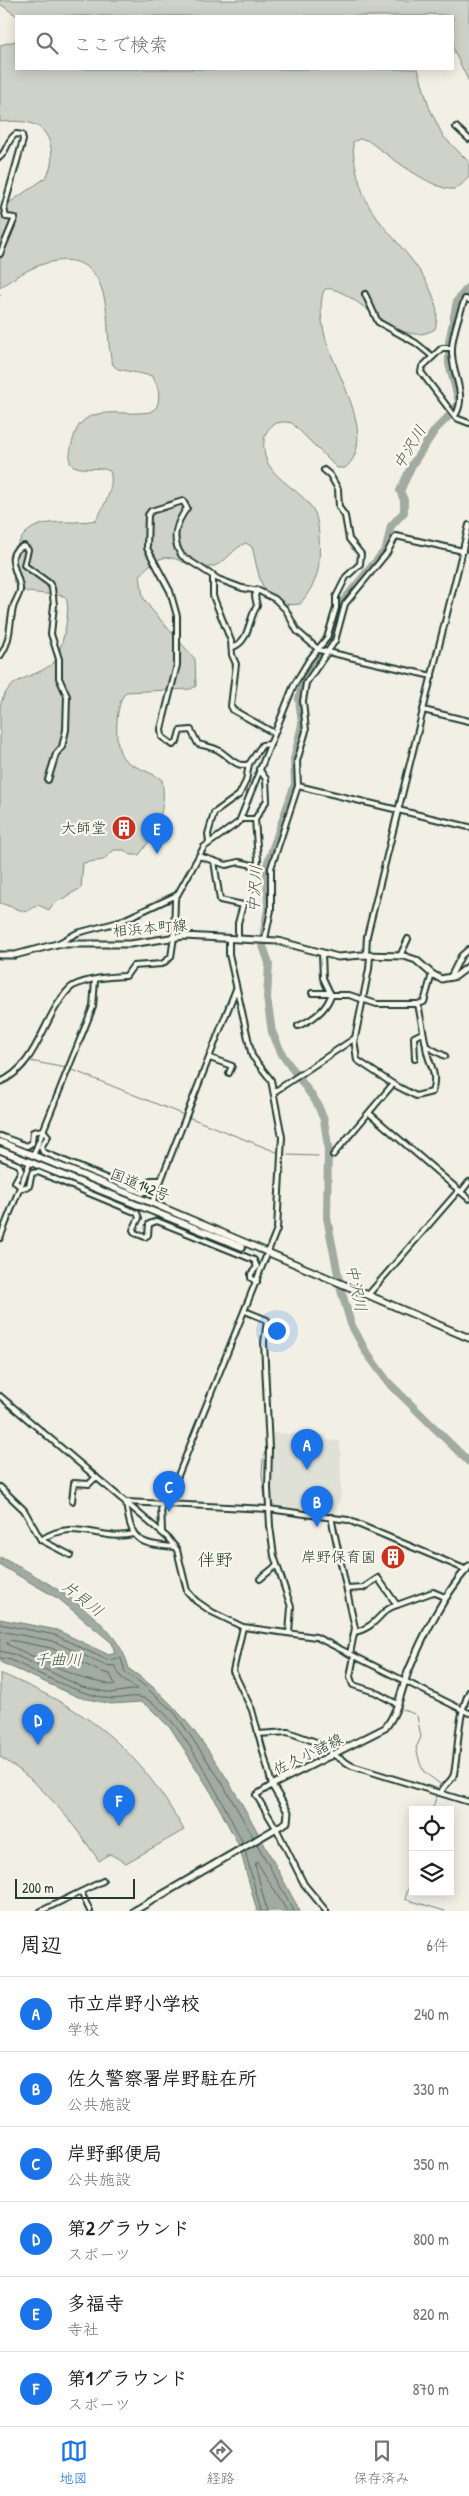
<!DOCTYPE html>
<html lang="ja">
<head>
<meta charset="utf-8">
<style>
	:root { --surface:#fff; --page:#f6f6f6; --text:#202124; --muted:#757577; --line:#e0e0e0; --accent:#1a73e8 }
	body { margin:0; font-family:"Patrick Hand","Klee One",sans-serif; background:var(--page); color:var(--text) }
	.controls { position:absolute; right:15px; bottom:15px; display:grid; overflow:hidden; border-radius:0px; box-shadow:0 2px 12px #0003 }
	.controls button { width:45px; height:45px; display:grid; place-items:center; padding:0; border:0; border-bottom:1px solid var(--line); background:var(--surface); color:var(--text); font:25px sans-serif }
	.scale { position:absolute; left:15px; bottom:12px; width:120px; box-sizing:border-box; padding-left:5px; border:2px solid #1f3d34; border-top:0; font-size:14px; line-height:18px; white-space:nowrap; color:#1f3d34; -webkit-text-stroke:4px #fbf7ec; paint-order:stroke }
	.you { position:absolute; left:276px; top:1330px; width:18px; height:18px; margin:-12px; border:4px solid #fff; border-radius:50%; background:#1a73e8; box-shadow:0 0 0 8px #1a73e833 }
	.badge { display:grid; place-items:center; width:32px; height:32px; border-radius:50%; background:var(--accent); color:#fff; font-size:16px; font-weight:700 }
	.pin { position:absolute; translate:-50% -41px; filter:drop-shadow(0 1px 2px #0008) }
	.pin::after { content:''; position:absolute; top:26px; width:18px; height:15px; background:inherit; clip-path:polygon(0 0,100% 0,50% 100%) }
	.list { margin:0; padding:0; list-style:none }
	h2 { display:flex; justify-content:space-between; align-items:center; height:65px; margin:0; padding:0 20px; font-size:21px }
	h2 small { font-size:16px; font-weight:400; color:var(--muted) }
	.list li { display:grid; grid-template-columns:32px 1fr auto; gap:15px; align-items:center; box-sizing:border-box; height:75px; padding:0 20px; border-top:1px solid var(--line) }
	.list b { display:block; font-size:19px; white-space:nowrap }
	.list p { margin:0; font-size:16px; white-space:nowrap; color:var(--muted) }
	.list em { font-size:16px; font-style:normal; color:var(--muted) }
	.icon { flex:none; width:28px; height:28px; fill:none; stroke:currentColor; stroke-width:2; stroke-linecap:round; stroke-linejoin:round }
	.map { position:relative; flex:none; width:469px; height:1911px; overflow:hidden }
	.search { position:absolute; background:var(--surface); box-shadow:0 2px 12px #0003; left:15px; right:15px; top:15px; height:55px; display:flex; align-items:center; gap:12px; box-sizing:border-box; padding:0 18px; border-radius:0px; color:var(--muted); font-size:19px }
	.sheet { height:515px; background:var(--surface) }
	nav { display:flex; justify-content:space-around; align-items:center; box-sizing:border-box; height:70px; border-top:1px solid var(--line); background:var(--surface); font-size:14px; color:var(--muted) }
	nav a { display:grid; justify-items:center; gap:2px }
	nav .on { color:var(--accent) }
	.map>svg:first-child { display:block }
</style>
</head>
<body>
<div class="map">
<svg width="469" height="1911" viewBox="0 0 469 1911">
	<rect width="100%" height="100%" fill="#f2f0e5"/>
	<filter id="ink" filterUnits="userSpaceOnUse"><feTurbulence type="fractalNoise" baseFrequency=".02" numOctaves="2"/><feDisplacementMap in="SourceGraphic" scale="10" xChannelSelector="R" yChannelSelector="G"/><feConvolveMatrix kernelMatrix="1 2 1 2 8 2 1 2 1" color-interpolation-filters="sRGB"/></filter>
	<g filter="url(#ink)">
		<!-- built -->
		<polygon fill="#e0e1d6" points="272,1433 326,1435 327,1440 340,1441 341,1496 335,1514 272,1505"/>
		<!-- green -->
		<g fill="#cfd2c8" stroke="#77887e">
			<polygon points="0,0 469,0 469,82 453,49 453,16 429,14 424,16 17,16 0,4"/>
			<path d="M 16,41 L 16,69 L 418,69 L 429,107 L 443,136 L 469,162 L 469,177 C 464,182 460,187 454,189 C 434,192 384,152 367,140 L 359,139 L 353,142 C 352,158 361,194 370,208 C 391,241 448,286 435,329 C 397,353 353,284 325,289 C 321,295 322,301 321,308 C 321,319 324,335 328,346 C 338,376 378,441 345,468 L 337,468 L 292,423 C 268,417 259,438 266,459 C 274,481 305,492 315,513 C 320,525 321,561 317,574 C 314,585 307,595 300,604 C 260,610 260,576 252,547 L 246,543 C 233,548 227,562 214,566 C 182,576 173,536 140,575 L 143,597 L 151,609 L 195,659 L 196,686 L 191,689 L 126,692 C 115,702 113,748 124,759 C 135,769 151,771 162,780 C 167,808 157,833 139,855 L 131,855 L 124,850 L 114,850 L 103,860 L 83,863 L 81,888 L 53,904 L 49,910 L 38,905 L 26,912 L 0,903 L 0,706 C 8,675 33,680 53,663 C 61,655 74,603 64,596 L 27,592 L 14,583 C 12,568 12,557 18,544 C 33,513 69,526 96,520 C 104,506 115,487 110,471 C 99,465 79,473 70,463 C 69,456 71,447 73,440 C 82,401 118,417 150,412 L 156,408 C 161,398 159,386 152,376 L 118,369 L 113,365 C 106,344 110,319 104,297 C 91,238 33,262 0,288 L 0,209 L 44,179 C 56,167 54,137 39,127 C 28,120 12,121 0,122 L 0,45 Z"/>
			<path d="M 0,1673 C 89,1711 135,1744 184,1830 L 126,1863 L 110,1854 L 99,1861 C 73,1823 41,1781 0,1757 Z"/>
		</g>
		<!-- water -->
		<path fill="#a2aba1" stroke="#6e7f75" d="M 0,1557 C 42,1578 119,1620 129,1669 C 206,1718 256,1832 300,1911 L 257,1911 L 239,1846 L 211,1792 L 172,1730 L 149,1707 L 141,1702 L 111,1704 L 78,1697 L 0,1662 L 0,1619 L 57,1630 L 109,1655 L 115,1653 L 112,1643 L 59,1599 L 0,1565 Z"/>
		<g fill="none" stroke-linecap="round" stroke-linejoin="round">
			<!-- shore -->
			<g stroke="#536960" stroke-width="1">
				<polyline points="0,1624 55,1635 107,1660 121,1658 125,1672 141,1683 175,1713 221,1781 253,1837"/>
				<polyline points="0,1631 53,1641 104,1665 115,1666 121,1677 137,1689 111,1693 82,1687 13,1654 0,1651"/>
				<polygon points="10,1640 51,1648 101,1672 110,1674 115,1684 112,1685 84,1679 8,1645 7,1642"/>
				<path d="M 0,1658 L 11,1660 C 42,1675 72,1691 105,1698 C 118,1701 131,1694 143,1698 C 179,1710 226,1810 243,1843"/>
				<polyline points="257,1844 294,1911"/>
				<polyline points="245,1851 261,1911"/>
				<polyline points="267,1911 255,1864 257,1862 287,1911"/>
			</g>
			<!-- stream -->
			<g stroke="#6e7f75" stroke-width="1">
				<polyline points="0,296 1,294"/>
				<polyline points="30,1061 66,1068"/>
				<polyline points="70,1069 184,1115"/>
				<polyline points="13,1079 27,1066"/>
				<polyline points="0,1080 1,1079"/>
				<polyline points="188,1117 279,1153"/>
				<polyline points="287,1155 318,1156"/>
				<polyline points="326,1156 328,1156"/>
				<polyline points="264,1455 267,1446"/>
				<polyline points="263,1459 262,1474 266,1506"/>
				<polyline points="400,1708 414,1714"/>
				<polyline points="417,1716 421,1737 416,1748 420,1763 424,1772 440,1784 438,1790"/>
				<polyline points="432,1810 437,1795"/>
				<polyline points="413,1874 405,1899 445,1911"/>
			</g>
			<!-- river -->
			<polyline stroke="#a2aba1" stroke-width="8" points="469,286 457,301 449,342 449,364 459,402 456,409 435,430 412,465 400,491 404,500 404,512 391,526 386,549 340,605 332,639 313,663 303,679 299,699 302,724 294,760 295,784 267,865 268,909 262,943 269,963 267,998 272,1032 283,1056 317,1103 324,1120 328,1146 327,1218 341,1290 351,1324 366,1352 388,1382 469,1462"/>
			<defs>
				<g id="minor">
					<polyline points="456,127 469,139"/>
					<path d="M 0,157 C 7,151 8,138 16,134 L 22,135 L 23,140 L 4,208 L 6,217 L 15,218 L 0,254"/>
					<polyline points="365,294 378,322 416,343 432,356"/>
					<polyline points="452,348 442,348 422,367 421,372 456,418 469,423"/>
					<path d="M 455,416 C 469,394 450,373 452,348 C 453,332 459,315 465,299 L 469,300"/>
					<polyline points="213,575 213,596 231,641 232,655 236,664 231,706 233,710 274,733"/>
					<path d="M 233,647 C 250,641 248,619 257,606 L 255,596 L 257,590"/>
					<path d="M 0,656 C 11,642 9,625 13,608 C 14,602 19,597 20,590 C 22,578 0,553 24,546 L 28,550 L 24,565 L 49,583 L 52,588 L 54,605 L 51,634 L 59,659 L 59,678 L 67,696 L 66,730 L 62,747 L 56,754 L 48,780"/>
					<polyline points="423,710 469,721"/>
					<path d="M 270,744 L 262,745 L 249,764 C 236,769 228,755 218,750 C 212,747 205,746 198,744 L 191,730 L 180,731 L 177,742 L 173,745 L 162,737 L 161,729 L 177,665 L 177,616 L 170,591 L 147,548 L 148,515 L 151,511 L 183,501 L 187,508 C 176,523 170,539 182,556 L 218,579 L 242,588 L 259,591 L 275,599 L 286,610 L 297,631 L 319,650 L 432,676"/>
					<polyline points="298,786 469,827"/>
					<polyline points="241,819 255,819"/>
					<polyline points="209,842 208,834 214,813 239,795 246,781 249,764"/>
					<polyline points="199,856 226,865 239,862 257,866 258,860 255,819 267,800 266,779 259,769"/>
					<polyline points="214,861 220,900 243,905 238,923 238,939"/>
					<polyline points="265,939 271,910 271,868 298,786 297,761 306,731 303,701 306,683 335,641 345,604 387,553 396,536 463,551"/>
					<polyline points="57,944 77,933 119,922 177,895"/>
					<polyline points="322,953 323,978 331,995 349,995 377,1004 418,1004 424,1002 432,974"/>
					<polyline points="366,955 367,936 469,525"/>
					<polyline points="400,956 408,939"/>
					<polyline points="450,978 461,956 469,949"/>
					<polyline points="312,993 330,993"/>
					<polyline points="418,1004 426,1046 445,1056"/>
					<path d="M 298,1026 C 312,1020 326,1011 331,995"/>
					<polyline points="210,1058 232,1066 229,1073"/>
					<polyline points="415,1059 414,1037 422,1033"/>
					<path d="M 0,1082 C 31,1069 40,1033 56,1007 C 61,999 66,990 73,986 C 89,978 109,977 126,976 L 133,966 L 162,964 L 171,957 L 174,937 L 175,899 L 204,847 L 239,822 L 294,685 L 309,660 L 327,638 L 336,608 L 336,597 L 346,577 L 360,564 L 361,554 L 349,539 L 345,516 L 339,507 L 338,489 L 330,475 L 324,470"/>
					<path d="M 393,1084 L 416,1096 L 432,1092 C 439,1071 427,1063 426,1046"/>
					<polyline points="274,1092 355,1038 369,969 370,956"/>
					<polyline points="369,1113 469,1199"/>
					<polyline points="0,1136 27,1146 32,1143 33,1132 43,1130 48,1136 41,1147 43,1152 142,1193 149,1190 151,1180 160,1180"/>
					<polyline points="333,1155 393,1084 357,1060 354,1039"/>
					<polyline points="33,1156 93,1007 95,980"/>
					<polyline points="0,1157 19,1165 21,1171 15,1182 22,1188 29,1186 32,1173 38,1172 137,1213 139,1218 133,1230 135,1233 145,1237 148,1235 149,1224 157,1221 254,1260 257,1267 251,1274 251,1278 257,1282"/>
					<polyline points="461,1192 469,1182"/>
					<polyline points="152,1203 236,989"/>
					<polyline points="0,1238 30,1162"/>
					<polyline points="368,1295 459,1190"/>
					<polyline points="245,1311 267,1320 264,1342 269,1449 268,1488 270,1526 274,1556 291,1607 289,1633"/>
					<polyline points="0,1396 168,1538 177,1550 187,1591 196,1601 212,1612 243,1627 316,1637 469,1713"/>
					<polyline points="0,1487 24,1510 41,1540 70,1555"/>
					<polyline points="72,1501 74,1483 89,1484 96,1477"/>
					<polyline points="161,1503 162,1532"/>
					<polyline points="167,1503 277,1229 282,1137 271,1080 252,1056 229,954 229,939"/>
					<polyline points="331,1517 355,1628 350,1654"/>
					<path d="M 41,1540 C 75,1517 99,1542 133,1534"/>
					<path d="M 175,1547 C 137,1544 131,1541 126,1502 L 269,1509 L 348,1520 L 467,1570"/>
					<polyline points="260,1579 277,1565"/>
					<polyline points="347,1589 363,1588 378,1578 397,1605 433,1592 445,1597"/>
					<polyline points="243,1627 233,1671 252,1710 272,1785 256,1795 276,1828 304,1884 326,1911"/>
					<path d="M 355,1632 C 378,1627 380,1609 397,1605"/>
					<polyline points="354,1656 350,1677 353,1685 375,1692 397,1704"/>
					<polyline points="258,1734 288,1732 330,1747 330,1757"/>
					<polyline points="334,1755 352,1766 469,1802"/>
					<path d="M 441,1793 C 443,1785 452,1782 454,1774 C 459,1746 457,1718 469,1692"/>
					<polyline points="81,1892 90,1911"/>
					<polyline points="41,1911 103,1881"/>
				</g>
				<g id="major">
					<polyline points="0,955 15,955 57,944 130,944 184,936 278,941 338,957 362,955 404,956 416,960 432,974 441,979 456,976 469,966"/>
					<path d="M 134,1911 L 287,1822 L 288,1812 L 272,1785 L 385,1728 C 398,1713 401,1690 408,1672 C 424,1634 442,1598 469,1566"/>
				</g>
				<g id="highway">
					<polyline points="0,1142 152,1203 469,1338"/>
					<polyline points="0,1150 242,1247"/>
				</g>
			</defs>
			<!-- minor casing -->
			<use href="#minor" stroke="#1f3d34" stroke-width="8"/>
			<!-- major casing -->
			<use href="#major" stroke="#1f3d34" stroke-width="9"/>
			<!-- highway casing -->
			<use href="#highway" stroke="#1f3d34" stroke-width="9"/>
			<!-- minor -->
			<use href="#minor" stroke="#fbf7ec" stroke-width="4"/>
			<!-- major -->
			<use href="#major" stroke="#fbf7ec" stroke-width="5"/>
			<!-- highway -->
			<use href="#highway" stroke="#fbf7ec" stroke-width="5.5"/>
		</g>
	</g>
	<!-- icons -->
	<defs>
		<symbol id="building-disc" viewBox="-11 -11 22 22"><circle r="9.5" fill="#c8321e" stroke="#fbf7ec"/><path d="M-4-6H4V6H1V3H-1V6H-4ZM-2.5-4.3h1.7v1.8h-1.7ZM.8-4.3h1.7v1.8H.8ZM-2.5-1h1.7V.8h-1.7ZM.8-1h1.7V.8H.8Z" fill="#fff"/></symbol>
	</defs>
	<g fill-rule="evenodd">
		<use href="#building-disc" x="110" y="814" width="28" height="28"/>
		<use href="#building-disc" x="379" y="1543" width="28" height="28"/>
	</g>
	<g text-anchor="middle" stroke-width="4.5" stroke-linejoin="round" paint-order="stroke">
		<!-- poi labels -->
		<g font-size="15" fill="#1f3d34" stroke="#fbf7ec" text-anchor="end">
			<text x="106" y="833">大師堂</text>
			<text x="376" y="1562">岸野保育園</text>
		</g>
		<!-- street labels -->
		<g font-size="15" fill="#1f3d34" stroke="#fbf7ec">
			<text transform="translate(150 928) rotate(-5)" y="5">相浜本町線</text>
			<text transform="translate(140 1185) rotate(22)" y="5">国道142号</text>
			<text transform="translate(308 1754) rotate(-26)" y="5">佐久小諸線</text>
		</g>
		<!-- water labels -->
		<g font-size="16" font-style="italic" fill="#465e55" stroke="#fbf7ec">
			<text transform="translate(409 447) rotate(-59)" y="6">中沢川</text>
			<text transform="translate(254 889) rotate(-86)" y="6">中沢川</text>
			<text transform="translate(357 1288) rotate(78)" y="6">中沢川</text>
			<text transform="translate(83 1598) rotate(38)" y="6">片貝川</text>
			<text x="58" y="1665">千曲川</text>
		</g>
		<!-- quarter labels -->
		<g font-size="18" fill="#1f3d34" stroke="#fbf7ec">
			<text x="215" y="1566">伴野</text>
		</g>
	</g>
</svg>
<div class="controls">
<button><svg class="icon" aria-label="locate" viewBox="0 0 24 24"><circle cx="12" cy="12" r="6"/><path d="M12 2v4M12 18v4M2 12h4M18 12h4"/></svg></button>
<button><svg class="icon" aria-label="layers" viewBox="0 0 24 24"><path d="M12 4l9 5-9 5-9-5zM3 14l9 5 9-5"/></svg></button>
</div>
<div class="scale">200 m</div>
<div class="you"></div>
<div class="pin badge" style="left:307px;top:1470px">A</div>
<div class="pin badge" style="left:317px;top:1527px">B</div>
<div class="pin badge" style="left:169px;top:1512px">C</div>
<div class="pin badge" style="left:38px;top:1745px">D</div>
<div class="pin badge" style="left:157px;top:854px">E</div>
<div class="pin badge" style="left:119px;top:1826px">F</div>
<div class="search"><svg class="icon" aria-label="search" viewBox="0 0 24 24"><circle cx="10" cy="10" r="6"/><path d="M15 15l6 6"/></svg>ここで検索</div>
</div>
<section class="sheet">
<h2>周辺<small>6件</small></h2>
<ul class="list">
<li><span class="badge">A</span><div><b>市立岸野小学校</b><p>学校</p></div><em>240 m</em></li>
<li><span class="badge">B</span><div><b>佐久警察署岸野駐在所</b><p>公共施設</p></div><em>330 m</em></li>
<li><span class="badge">C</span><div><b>岸野郵便局</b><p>公共施設</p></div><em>350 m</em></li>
<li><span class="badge">D</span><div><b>第2グラウンド</b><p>スポーツ</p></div><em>800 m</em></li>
<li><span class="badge">E</span><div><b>多福寺</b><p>寺社</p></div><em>820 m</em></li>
<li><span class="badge">F</span><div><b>第1グラウンド</b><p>スポーツ</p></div><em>870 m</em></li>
</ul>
</section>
<nav>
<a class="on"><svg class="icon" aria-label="map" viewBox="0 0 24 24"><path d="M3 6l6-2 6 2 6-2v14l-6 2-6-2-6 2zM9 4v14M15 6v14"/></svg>地図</a>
<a><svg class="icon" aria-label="directions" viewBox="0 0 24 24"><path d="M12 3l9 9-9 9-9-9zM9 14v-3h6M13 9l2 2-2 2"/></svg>経路</a>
<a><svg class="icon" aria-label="saved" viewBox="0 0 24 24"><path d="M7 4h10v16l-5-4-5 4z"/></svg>保存済み</a>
</nav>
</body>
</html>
